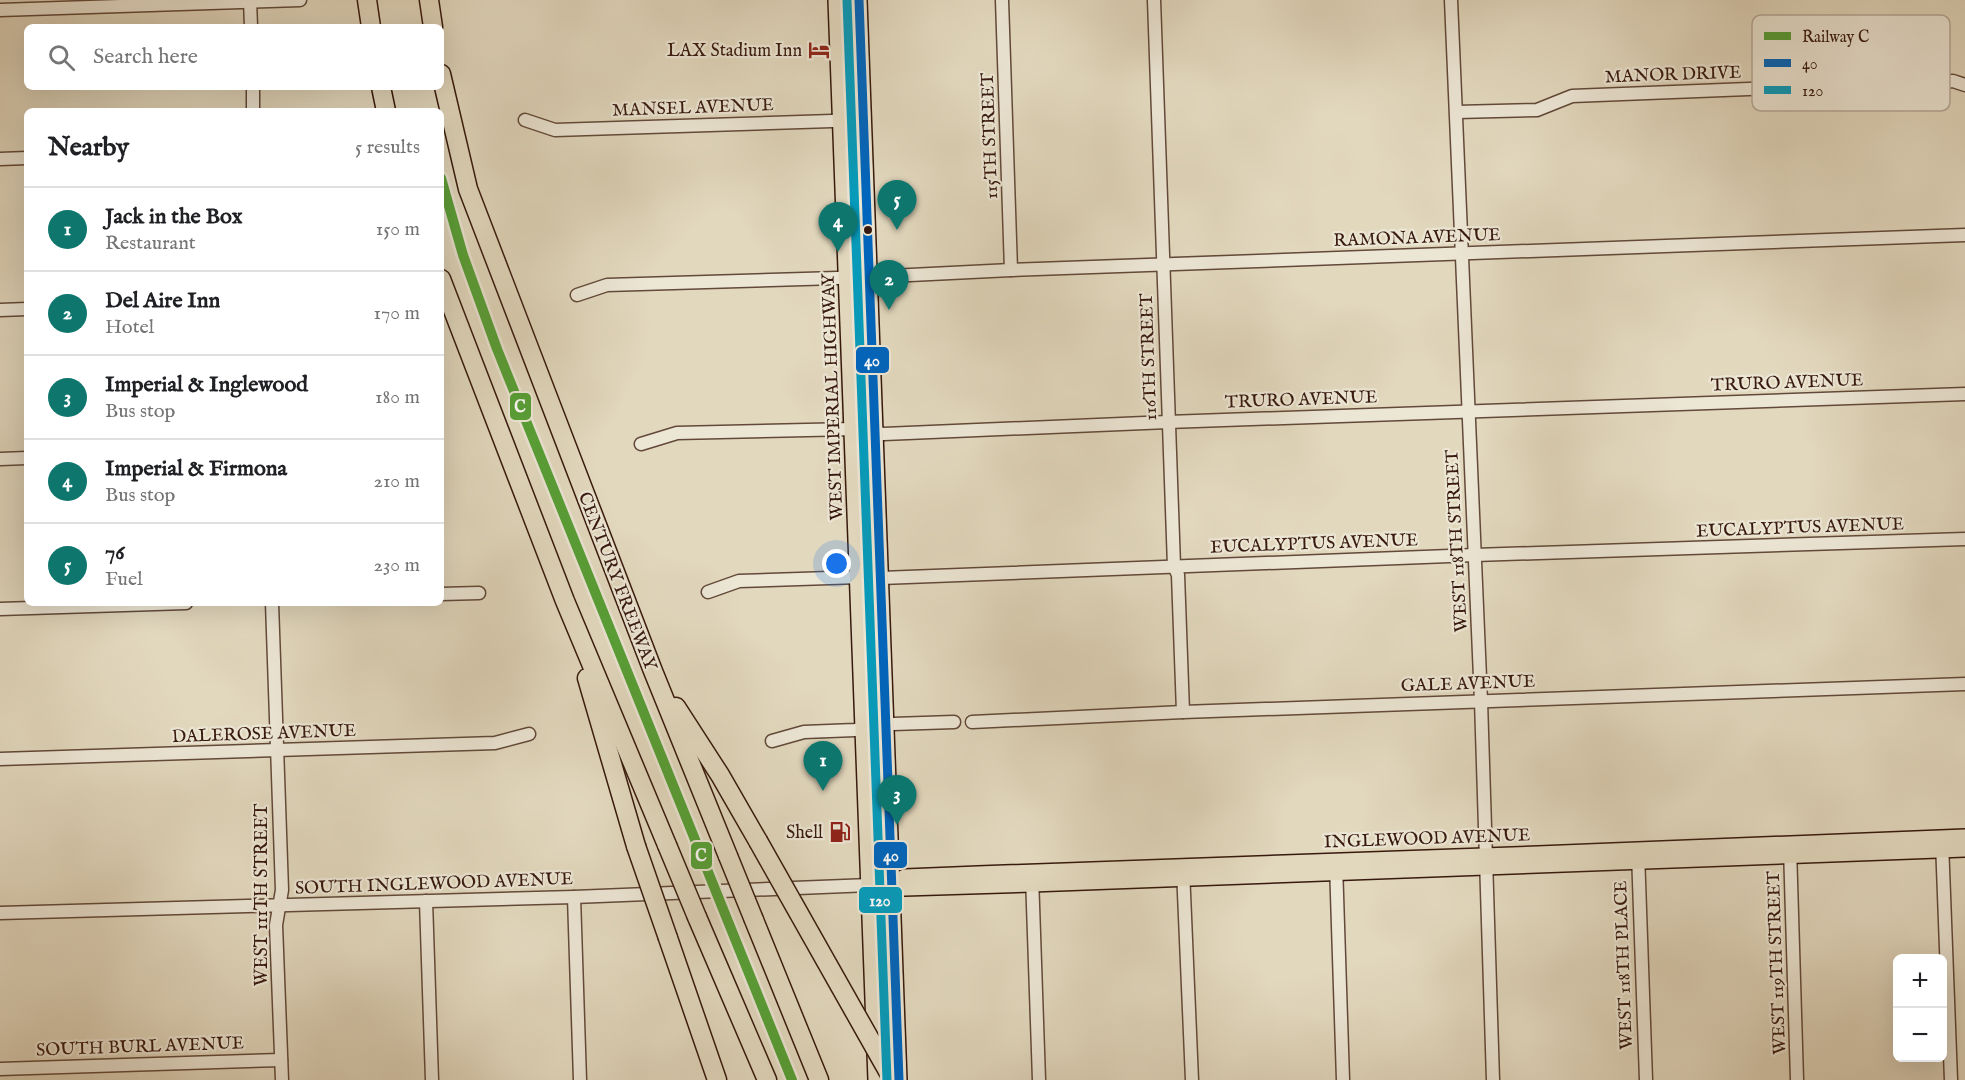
<!DOCTYPE html>
<html lang="en">
<head>
<meta charset="utf-8">
<style>
	:root { --surface:#fff; --page:#f6f6f6; --text:#202124; --muted:#757577; --line:#e0e0e0; --accent:#0f766e }
	body { margin:0; font-family:"IM FELL English",serif; background:var(--page); color:var(--text) }
	.controls { position:absolute; right:18px; bottom:18px; display:grid; overflow:hidden; border-radius:9px; box-shadow:0 6px 24px #0002 }
	.controls button { width:54px; height:54px; display:grid; place-items:center; padding:0; border:0; border-bottom:2px solid var(--line); background:var(--surface); color:var(--text); font:30px sans-serif }
	.you { position:absolute; left:837px; top:564px; width:21px; height:21px; margin:-15px; border:4px solid #fff; border-radius:50%; background:#1a73e8; box-shadow:0 0 0 9px #1a73e833 }
	.badge { display:grid; place-items:center; width:39px; height:39px; border-radius:50%; background:var(--accent); color:#fff; font-size:20px; font-weight:700 }
	.pin { position:absolute; translate:-50% -50px; filter:drop-shadow(0 2px 3px #0008) }
	.pin::after { content:''; position:absolute; top:32px; width:21px; height:18px; background:inherit; clip-path:polygon(0 0,100% 0,50% 100%) }
	.list { margin:0; padding:0; list-style:none }
	h2 { display:flex; justify-content:space-between; align-items:center; height:78px; margin:0; padding:0 24px; font-size:26px }
	h2 small { font-size:20px; font-weight:400; color:var(--muted) }
	.list li { display:grid; grid-template-columns:39px 1fr auto; gap:18px; align-items:center; box-sizing:border-box; height:84px; padding:0 24px; border-top:2px solid var(--line) }
	.list b { display:block; font-size:22px; white-space:nowrap }
	.list p { margin:0; font-size:20px; white-space:nowrap; color:var(--muted) }
	.list em { font-size:20px; font-style:normal; color:var(--muted) }
	.icon { flex:none; width:33px; height:33px; fill:none; stroke:currentColor; stroke-width:2; stroke-linecap:round; stroke-linejoin:round }
	.map { position:relative; flex:none; width:1965px; height:1080px; overflow:hidden }
	.search { position:absolute; background:var(--surface); box-shadow:0 6px 24px #0002; left:24px; top:24px; width:420px; height:66px; display:flex; align-items:center; gap:15px; box-sizing:border-box; padding:0 21px; border-radius:9px; color:var(--muted); font-size:22px }
	.panel { position:absolute; background:var(--surface); box-shadow:0 6px 24px #0002; left:24px; top:108px; width:420px; height:498px; border-radius:9px }
	.map>svg:first-child { display:block }
</style>
</head>
<body>
<div class="map">
<svg width="1965" height="1080" viewBox="0 0 1965 1080">
	<rect width="100%" height="100%" fill="#e2d8be"/>
	<filter id="stains"><feTurbulence type="fractalNoise" baseFrequency=".00333" numOctaves="4"/><feColorMatrix values="0 0 0 0 .2 0 0 0 0 .09 0 0 0 0 .02 0 0 0 .5 -.17"/></filter>
	<radialGradient id="worn" r=".72"><stop offset=".6" stop-color="#630" stop-opacity="0"/><stop offset="1" stop-color="#630" stop-opacity=".3"/></radialGradient>
	<g fill="none" stroke-linecap="round" stroke-linejoin="round">
		<defs>
			<g id="minor">
				<polyline points="250,0 251,27"/>
				<polyline points="1002,0 1011,270"/>
				<polyline points="1154,0 1174,566 1178,575 1183,712"/>
				<polyline points="1451,0 1481,701 1493,1080"/>
				<polyline points="0,10 300,0"/>
				<polyline points="253,87 253,111"/>
				<polyline points="1457,112 1537,110 1572,96 1953,81 1965,85"/>
				<polyline points="525,120 555,130 863,120"/>
				<polyline points="0,159 27,158"/>
				<polyline points="577,295 607,285 870,277 1011,270 1965,235"/>
				<polyline points="0,310 27,309"/>
				<polyline points="641,444 677,433 852,429 884,434 1168,422 1965,394"/>
				<polyline points="0,459 27,458"/>
				<polyline points="708,592 739,581 859,577 881,578 1475,555 1965,539"/>
				<polyline points="441,594 479,593"/>
				<polyline points="272,603 282,890 276,925 282,1080"/>
				<polyline points="0,609 186,603"/>
				<polyline points="972,722 1183,712 1965,684"/>
				<polyline points="772,741 804,732 855,730 893,724 954,722"/>
				<polyline points="0,759 495,743 529,734"/>
				<polyline points="1942,842 1951,1080"/>
				<polyline points="1790,848 1797,1080"/>
				<polyline points="1638,853 1646,1080"/>
				<polyline points="1336,864 1343,1080"/>
				<polyline points="1183,870 1192,1080"/>
				<polyline points="1032,876 1039,1080"/>
				<polyline points="574,897 580,1080"/>
				<polyline points="426,901 432,1080"/>
				<polyline points="0,913 574,897 870,885"/>
				<polyline points="0,1069 281,1060"/>
			</g>
			<g id="major">
				<polyline points="836,0 876,1080"/>
				<polyline points="859,0 899,1080"/>
				<polyline points="891,884 905,877 978,874 1538,854 1965,837"/>
				<polyline points="870,885 891,884 905,888 1032,884 1965,849"/>
			</g>
			<g id="highway">
				<polyline points="367,0 371,27"/>
				<polyline points="429,0 433,27"/>
				<polyline points="441,74 468,189 653,671 728,856"/>
				<polyline points="381,87 386,111"/>
				<polyline points="441,279 565,601 667,845"/>
				<polyline points="587,678 636,846"/>
				<polyline points="676,707 720,775 758,841"/>
				<polyline points="697,917 767,1080"/>
				<polyline points="754,920 819,1080"/>
				<polyline points="668,938 717,1080"/>
			</g>
		</defs>
		<!-- minor casing -->
		<use href="#minor" stroke="#624939" stroke-width="15"/>
		<!-- major casing -->
		<use href="#major" stroke="#37190d" stroke-width="18"/>
		<!-- highway casing -->
		<use href="#highway" stroke="#37190d" stroke-width="21"/>
		<!-- minor -->
		<use href="#minor" stroke="#ece6d5" stroke-width="12"/>
		<!-- major -->
		<use href="#major" stroke="#e2d8be" stroke-width="15"/>
		<!-- highway -->
		<use href="#highway" stroke="#e2d8be" stroke-width="18"/>
		<defs>
			<g id="highway-bridge">
				<polyline points="758,841 893,1080"/>
				<polyline points="667,845 697,917"/>
				<polyline points="636,846 668,938"/>
				<polyline points="728,856 754,920"/>
			</g>
		</defs>
		<!-- highway-bridge casing -->
		<use href="#highway-bridge" stroke="#37190d" stroke-width="21" stroke-linecap="butt"/>
		<!-- highway-bridge -->
		<use href="#highway-bridge" stroke="#e2d8be" stroke-width="18"/>
		<defs>
			<polyline id="bus-1" points="859,0 899,1080"/>
			<polyline id="bus-2" points="847,0 887,1080"/>
		</defs>
		<!-- bus-1 casing -->
		<use href="#bus-1" stroke="#ece6d5" stroke-width="14"/>
		<!-- bus-2 casing -->
		<use href="#bus-2" stroke="#ece6d5" stroke-width="14"/>
		<!-- bus-1 -->
		<use href="#bus-1" stroke="#0065bd" stroke-width="9"/>
		<!-- bus-2 -->
		<use href="#bus-2" stroke="#069bbb" stroke-width="9"/>
		<defs>
			<polyline id="rail-1" points="441,178 463,255 497,349 792,1080"/>
		</defs>
		<!-- rail-1 casing -->
		<use href="#rail-1" stroke="#ece6d5" stroke-width="15"/>
		<!-- rail-1 -->
		<use href="#rail-1" stroke="#56a036" stroke-width="10"/>
	</g>
	<!-- icons -->
	<defs>
		<symbol id="hotel-bare" viewBox="-9 -9 18 18"><path d="M-6-4.5h1.5V1H6V5H4.5V3h-9V5H-6ZM-4 0a1.8 1.8 0 1 1 3.6 0ZM.5 0V-2.5h3Q6-2.5 6 0Z" fill="#8f2418" stroke="#ece6d5" stroke-width="2.5" paint-order="stroke"/></symbol>
		<symbol id="fuel-bare" viewBox="-9 -9 18 18"><path d="M-5.5-6h7V0h2V4h1.3V-2.5L3-4.5l.8-.8L6-3V5H2.5V1h-1V6h-7ZM-4.2-4.7v3.2H.2V-4.7Z" fill="#8f2418" stroke="#ece6d5" stroke-width="2.5" paint-order="stroke"/></symbol>
	</defs>
	<g fill-rule="evenodd">
		<use href="#hotel-bare" x="804" y="35" width="30" height="30"/>
		<use href="#fuel-bare" x="825" y="817" width="30" height="30"/>
	</g>
	<!-- markers -->
	<circle fill="#37190d" stroke="#ece6d5" stroke-width="2" cx="868" cy="230" r="5"/>
	<g text-anchor="middle" stroke-width="4.5" stroke-linejoin="round" paint-order="stroke">
		<!-- poi labels -->
		<g font-size="18" fill="#37190d" stroke="#ece6d5" text-anchor="end">
			<text x="802" y="56">LAX Stadium Inn</text>
			<text x="823" y="838">Shell</text>
		</g>
		<!-- street labels -->
		<g font-size="18" fill="#37190d" stroke="#ece6d5">
			<text transform="translate(1673 74) rotate(-2)" y="6">MANOR DRIVE</text>
			<text transform="translate(693 107) rotate(-2)" y="6">MANSEL AVENUE</text>
			<text transform="translate(989 136) rotate(-92)" y="6">115TH STREET</text>
			<text transform="translate(1417 237) rotate(-2)" y="6">RAMONA AVENUE</text>
			<text transform="translate(1148 357) rotate(-92)" y="6">116TH STREET</text>
			<text transform="translate(1787 382) rotate(-2)" y="6">TRURO AVENUE</text>
			<text transform="translate(832 397) rotate(-92)" y="6">WEST IMPERIAL HIGHWAY</text>
			<text transform="translate(1301 399) rotate(-2)" y="6">TRURO AVENUE</text>
			<text transform="translate(1800 527) rotate(-2)" y="6">EUCALYPTUS AVENUE</text>
			<text transform="translate(1456 541) rotate(-93)" y="6">WEST 118TH STREET</text>
			<text transform="translate(1314 543) rotate(-2)" y="6">EUCALYPTUS AVENUE</text>
			<text transform="translate(618 581) rotate(69)" y="6">CENTURY FREEWAY</text>
			<text transform="translate(1468 683) rotate(-2)" y="6">GALE AVENUE</text>
			<text transform="translate(264 733) rotate(-2)" y="6">DALEROSE AVENUE</text>
			<text transform="translate(1427 838) rotate(-2)" y="6">INGLEWOOD AVENUE</text>
			<text transform="translate(434 883) rotate(-2)" y="6">SOUTH INGLEWOOD AVENUE</text>
			<text transform="translate(261 895) rotate(-90)" y="6">WEST 111TH STREET</text>
			<text transform="translate(1776 963) rotate(-92)" y="6">WEST 119TH STREET</text>
			<text transform="translate(1623 965) rotate(-92)" y="6">WEST 118TH PLACE</text>
			<text transform="translate(140 1046) rotate(-2)" y="6">SOUTH BURL AVENUE</text>
		</g>
	</g>
	<!-- legend -->
	<rect x="1752" y="15" width="198" height="96" rx="9" fill="#ece6d5" stroke="#b6a899" stroke-width="1.5"/>
	<rect x="1764" y="32" width="27" height="8" fill="#56a036"/>
	<rect x="1764" y="59" width="27" height="8" fill="#0065bd"/>
	<rect x="1764" y="86" width="27" height="8" fill="#069bbb"/>
	<g font-size="16" fill="#37190d">
		<text x="1802" y="42">Railway C</text>
		<text x="1802" y="69">40</text>
		<text x="1802" y="96">120</text>
	</g>
	<g stroke="#ece6d5" stroke-width="2">
		<rect x="855" y="346" width="35" height="28" rx="6" fill="#0065bd"/>
		<rect x="509" y="392" width="23" height="29" rx="6" fill="#56a036"/>
		<rect x="873" y="841" width="35" height="28" rx="6" fill="#0065bd"/>
		<rect x="690" y="841" width="23" height="29" rx="6" fill="#56a036"/>
		<rect x="858" y="886" width="45" height="28" rx="6" fill="#069bbb"/>
	</g>
	<g font-size="16" text-anchor="middle" font-weight="bold" fill="#fff">
		<text x="872" y="366">40</text>
		<text x="520" y="412">C</text>
		<text x="891" y="861">40</text>
		<text x="701" y="861">C</text>
		<text x="880" y="906">120</text>
	</g>
	<rect width="100%" height="100%" filter="url(#stains)"/>
	<rect width="100%" height="100%" fill="url(#worn)"/>
</svg>
<div class="controls">
<button>+</button>
<button>−</button>
</div>
<div class="you"></div>
<div class="pin badge" style="left:823px;top:791px">1</div>
<div class="pin badge" style="left:889px;top:310px">2</div>
<div class="pin badge" style="left:897px;top:825px">3</div>
<div class="pin badge" style="left:838px;top:252px">4</div>
<div class="pin badge" style="left:897px;top:230px">5</div>
<div class="search"><svg class="icon" aria-label="search" viewBox="0 0 24 24"><circle cx="10" cy="10" r="6"/><path d="M15 15l6 6"/></svg>Search here</div>
<section class="panel">
<h2>Nearby<small>5 results</small></h2>
<ul class="list">
<li><span class="badge">1</span><div><b>Jack in the Box</b><p>Restaurant</p></div><em>150 m</em></li>
<li><span class="badge">2</span><div><b>Del Aire Inn</b><p>Hotel</p></div><em>170 m</em></li>
<li><span class="badge">3</span><div><b>Imperial &amp; Inglewood</b><p>Bus stop</p></div><em>180 m</em></li>
<li><span class="badge">4</span><div><b>Imperial &amp; Firmona</b><p>Bus stop</p></div><em>210 m</em></li>
<li><span class="badge">5</span><div><b>76</b><p>Fuel</p></div><em>230 m</em></li>
</ul>
</section>
</div>
</body>
</html>
